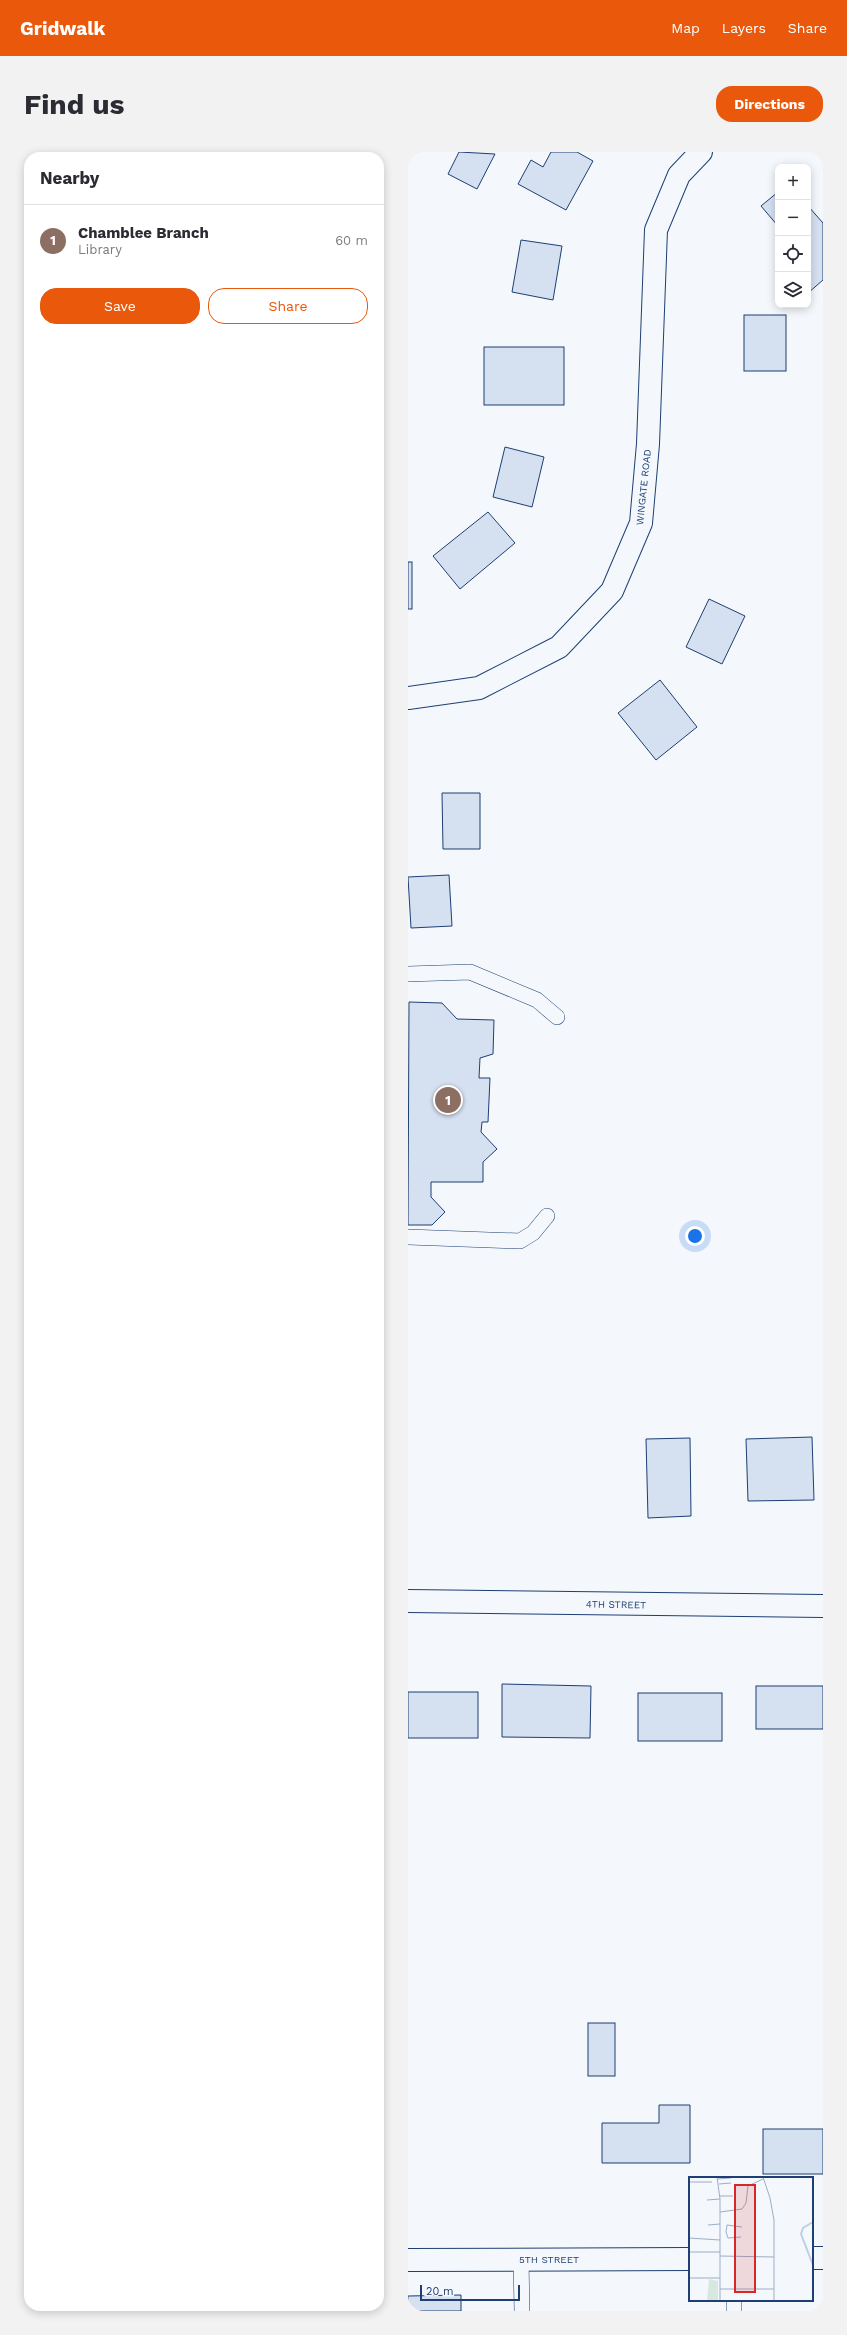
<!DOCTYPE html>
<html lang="en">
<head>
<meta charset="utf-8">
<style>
	:root { --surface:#fff; --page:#f2f2f3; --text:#2b2b33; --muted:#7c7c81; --line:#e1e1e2; --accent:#ea580c }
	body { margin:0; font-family:"Work Sans",sans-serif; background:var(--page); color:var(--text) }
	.controls { position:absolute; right:12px; top:12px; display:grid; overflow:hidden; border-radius:8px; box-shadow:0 2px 10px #0003 }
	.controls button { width:36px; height:36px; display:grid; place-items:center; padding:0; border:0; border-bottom:1px solid var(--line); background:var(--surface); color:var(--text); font:20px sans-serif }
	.scale { position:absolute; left:12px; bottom:10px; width:100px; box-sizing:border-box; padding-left:4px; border:2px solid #1d3f73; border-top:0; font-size:11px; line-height:14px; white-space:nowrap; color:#1d3f73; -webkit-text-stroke:3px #f4f7fb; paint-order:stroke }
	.you { position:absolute; left:287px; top:1084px; width:14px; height:14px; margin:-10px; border:3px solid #fff; border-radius:50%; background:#1a73e8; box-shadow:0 0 0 6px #1a73e833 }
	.badge { display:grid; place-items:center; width:26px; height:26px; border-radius:50%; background:var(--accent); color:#fff; font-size:13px; font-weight:700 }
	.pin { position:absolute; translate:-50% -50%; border:2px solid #fff; box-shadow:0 1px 4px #0006 }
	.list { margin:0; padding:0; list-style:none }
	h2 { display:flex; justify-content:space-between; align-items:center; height:52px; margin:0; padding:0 16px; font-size:17px }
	h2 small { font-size:13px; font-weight:400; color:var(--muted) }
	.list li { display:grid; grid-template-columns:26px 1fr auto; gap:12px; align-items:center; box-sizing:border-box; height:72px; padding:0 16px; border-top:1px solid var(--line) }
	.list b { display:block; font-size:15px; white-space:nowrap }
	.list p { margin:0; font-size:13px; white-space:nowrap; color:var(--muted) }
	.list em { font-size:13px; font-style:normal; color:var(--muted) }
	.actions { display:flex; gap:8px; padding:12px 16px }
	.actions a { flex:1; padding:9px 0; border:1px solid var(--accent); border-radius:16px; text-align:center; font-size:14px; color:var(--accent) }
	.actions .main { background:var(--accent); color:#fff }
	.icon { flex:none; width:22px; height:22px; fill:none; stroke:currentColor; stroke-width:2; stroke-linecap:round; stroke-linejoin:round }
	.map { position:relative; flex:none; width:415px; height:2159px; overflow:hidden; border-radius:16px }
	header { display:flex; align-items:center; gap:24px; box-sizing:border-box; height:56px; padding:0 20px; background:var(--accent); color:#fff }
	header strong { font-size:19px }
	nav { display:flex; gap:22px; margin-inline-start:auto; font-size:14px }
	.intro { display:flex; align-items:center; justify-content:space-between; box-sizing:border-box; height:96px; padding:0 24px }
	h1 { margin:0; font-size:28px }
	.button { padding:10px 18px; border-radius:16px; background:var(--accent); color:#fff; font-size:14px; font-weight:700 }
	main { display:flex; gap:24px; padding:0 24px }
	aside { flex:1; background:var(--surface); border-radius:16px; box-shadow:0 2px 10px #0003 }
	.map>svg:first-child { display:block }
</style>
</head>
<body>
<header>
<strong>Gridwalk</strong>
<nav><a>Map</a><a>Layers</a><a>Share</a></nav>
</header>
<div class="intro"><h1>Find us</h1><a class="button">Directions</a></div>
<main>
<aside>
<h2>Nearby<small></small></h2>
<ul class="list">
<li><span class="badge" style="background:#8d6e63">1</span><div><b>Chamblee Branch</b><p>Library</p></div><em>60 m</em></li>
</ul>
<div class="actions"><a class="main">Save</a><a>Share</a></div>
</aside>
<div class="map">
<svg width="415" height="2159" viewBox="0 0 415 2159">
	<rect width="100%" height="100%" fill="#f4f7fb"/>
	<!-- building -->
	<g fill="#d5e0f0" stroke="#1d3f73">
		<polygon points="51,0 87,2 69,37 40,22"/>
		<polygon points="143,0 169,0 185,9 158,58 110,32 123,8 135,15"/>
		<polygon points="370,40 370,74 353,54"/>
		<polygon points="400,54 415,71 415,128 400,141"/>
		<polygon points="113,88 154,94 145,148 104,140"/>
		<rect x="336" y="163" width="42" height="56"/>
		<rect x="76" y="195" width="80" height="58"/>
		<polygon points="97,295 136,305 124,355 85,345"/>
		<polygon points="80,360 107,391 52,437 25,404"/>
		<rect x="0" y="410" width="4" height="47"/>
		<polygon points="301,447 337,464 314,512 278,495"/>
		<polygon points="252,528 289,575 248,608 210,561"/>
		<polygon points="34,641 72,641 72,697 35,697"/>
		<polygon points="41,723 44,774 3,776 0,725"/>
		<polygon points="1,850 34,851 49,867 86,868 85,902 72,906 71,926 82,926 80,970 74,970 73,980 89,997 75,1010 75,1030 23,1030 23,1045 37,1060 24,1073 0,1073"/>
		<polygon points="404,1285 406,1348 340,1349 338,1287"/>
		<polygon points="282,1286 283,1364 240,1366 238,1287"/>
		<polygon points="94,1532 183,1534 182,1586 94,1585"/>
		<rect x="348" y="1534" width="67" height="43"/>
		<rect x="0" y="1540" width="70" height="46"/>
		<rect x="230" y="1541" width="84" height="48"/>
		<rect x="180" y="1871" width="27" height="53"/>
		<polygon points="251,1953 282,1953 282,2011 194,2011 194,1971 251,1971"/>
		<rect x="355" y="1977" width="60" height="45"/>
		<polygon points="53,2143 53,2159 0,2159 0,2144"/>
	</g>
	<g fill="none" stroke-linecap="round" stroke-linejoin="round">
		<defs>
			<g id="lane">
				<polyline points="0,822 62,820 129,848 149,865"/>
				<polyline points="0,1085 112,1089 125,1081 139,1064"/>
				<polyline points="113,2108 114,2159"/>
				<polyline points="326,2159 326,2148"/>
			</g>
			<g id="street">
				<polyline points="0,546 71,536 151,495 204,439 233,371 240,292 248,78 271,23 293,0"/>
				<polyline points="0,1449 415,1454"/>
				<polyline points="404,2106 415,2106"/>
				<polyline points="0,2108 282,2107"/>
			</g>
		</defs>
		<!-- lane casing -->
		<use href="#lane" stroke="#1d3f73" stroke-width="16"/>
		<!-- street casing -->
		<use href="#street" stroke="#1d3f73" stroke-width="24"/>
		<!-- lane -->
		<use href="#lane" stroke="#f4f7fb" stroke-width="15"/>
		<!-- street -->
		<use href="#street" stroke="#f4f7fb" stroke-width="22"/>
	</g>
	<g text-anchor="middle" stroke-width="3" stroke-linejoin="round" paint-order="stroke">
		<!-- street labels -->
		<g font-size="10" fill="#1d3f73" stroke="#f4f7fb">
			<text transform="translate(235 335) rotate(-84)" y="4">WINGATE ROAD</text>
			<text transform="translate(208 1452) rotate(1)" y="4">4TH STREET</text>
			<text x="141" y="2111">5TH STREET</text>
		</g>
	</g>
	<!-- overview -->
	<g transform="translate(281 2025)">
		<rect width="124" height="124" fill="#f4f7fb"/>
		<path d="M 20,102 L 29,104 L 29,124 L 18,124 Z" fill="#d7e8df"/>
		<path fill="none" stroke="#bed0e5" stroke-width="2" d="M 124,45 L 114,51 L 112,57 L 124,88"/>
		<path fill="none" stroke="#9eadc5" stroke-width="1" d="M 28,0 L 31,22 L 31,124M 74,0 L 81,21 L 85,43 L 85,124M 29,2 L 42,1M 0,5 L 23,5M 30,7 L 42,6M 31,19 L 44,19M 18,23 L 31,22M 31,35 L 53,32 L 57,26 L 59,9 L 74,2M 19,48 L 31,47M 52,60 L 39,61 L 37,55 L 38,48 L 53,50M 0,61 L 31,63M 0,75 L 31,75M 31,79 L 85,80M 0,101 L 31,101M 31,112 L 85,112"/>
		<path fill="#d62828" fill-opacity="0.15" stroke="#d62828" stroke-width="2" d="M 46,8 L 66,8 L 66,115 L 46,115 Z"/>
		<rect width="124" height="124" fill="none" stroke="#1d3f73" stroke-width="2"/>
	</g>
</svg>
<div class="controls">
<button>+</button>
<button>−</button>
<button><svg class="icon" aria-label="locate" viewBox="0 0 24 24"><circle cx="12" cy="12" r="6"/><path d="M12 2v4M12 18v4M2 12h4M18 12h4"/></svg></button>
<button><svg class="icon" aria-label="layers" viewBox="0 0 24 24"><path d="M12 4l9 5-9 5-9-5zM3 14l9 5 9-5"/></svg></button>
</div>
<div class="scale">20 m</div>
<div class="you"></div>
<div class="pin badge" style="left:40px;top:948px;background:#8d6e63">1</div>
</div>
</main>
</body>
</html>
